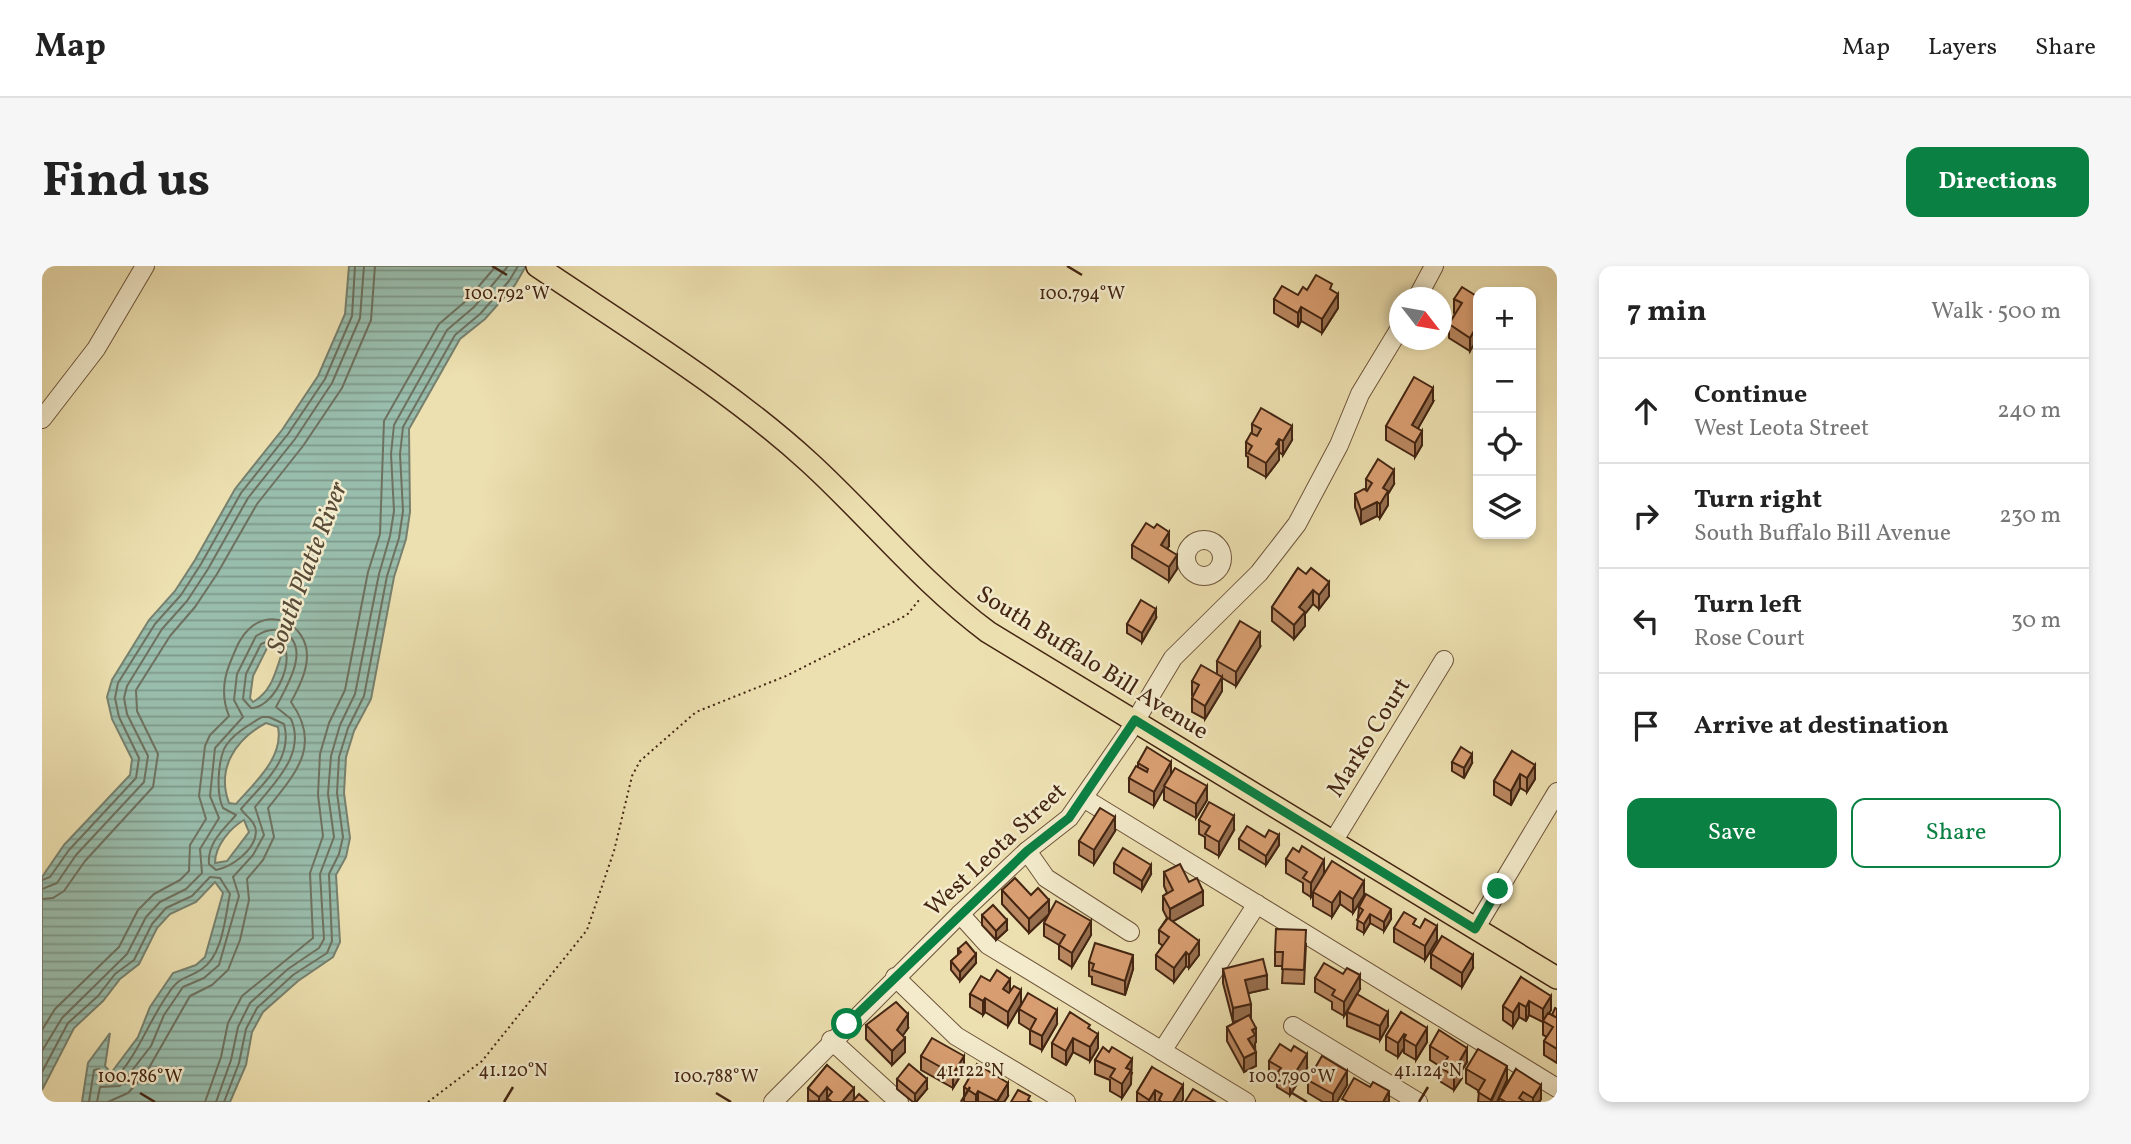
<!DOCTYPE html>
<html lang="en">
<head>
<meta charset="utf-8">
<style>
	:root { --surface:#fff; --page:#f6f6f6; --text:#222; --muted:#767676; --line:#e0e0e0; --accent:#0b8043 }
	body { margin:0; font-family:Vollkorn,serif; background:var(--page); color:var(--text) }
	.controls { position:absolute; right:21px; top:21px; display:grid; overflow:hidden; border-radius:14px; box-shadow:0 4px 10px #0003 }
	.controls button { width:63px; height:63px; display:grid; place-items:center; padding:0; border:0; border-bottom:2px solid var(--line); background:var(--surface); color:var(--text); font:35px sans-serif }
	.compass { position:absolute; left:1347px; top:21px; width:63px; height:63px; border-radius:50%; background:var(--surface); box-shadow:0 4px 10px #0003; rotate:121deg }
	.stop { position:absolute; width:21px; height:21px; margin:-16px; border:5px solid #0b8043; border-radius:50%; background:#fff }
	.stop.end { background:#0b8043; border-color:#fff; box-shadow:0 2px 7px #0008 }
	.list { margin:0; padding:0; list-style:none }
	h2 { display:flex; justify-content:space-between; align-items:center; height:91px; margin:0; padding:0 28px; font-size:30px }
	h2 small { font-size:23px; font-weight:400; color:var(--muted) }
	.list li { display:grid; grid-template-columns:46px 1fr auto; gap:21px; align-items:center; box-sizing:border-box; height:105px; padding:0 28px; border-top:2px solid var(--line) }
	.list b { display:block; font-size:26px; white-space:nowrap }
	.list p { margin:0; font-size:23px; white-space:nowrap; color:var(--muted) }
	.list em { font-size:23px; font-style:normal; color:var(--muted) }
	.actions { display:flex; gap:14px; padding:21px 28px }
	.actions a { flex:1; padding:16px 0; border:2px solid var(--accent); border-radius:14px; text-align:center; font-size:24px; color:var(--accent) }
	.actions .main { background:var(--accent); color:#fff }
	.icon { flex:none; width:38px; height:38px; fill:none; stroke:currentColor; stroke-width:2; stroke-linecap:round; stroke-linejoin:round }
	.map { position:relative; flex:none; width:1515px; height:836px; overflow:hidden; border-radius:14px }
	header { display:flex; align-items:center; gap:42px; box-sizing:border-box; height:98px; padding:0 35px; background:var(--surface); border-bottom:2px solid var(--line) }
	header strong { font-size:33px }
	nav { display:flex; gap:38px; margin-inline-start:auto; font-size:24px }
	.intro { display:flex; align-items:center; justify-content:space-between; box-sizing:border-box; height:168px; padding:0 42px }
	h1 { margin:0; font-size:49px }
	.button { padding:18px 32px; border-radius:14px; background:var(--accent); color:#fff; font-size:24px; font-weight:700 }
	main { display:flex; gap:42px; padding:0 42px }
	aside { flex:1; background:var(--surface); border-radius:14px; box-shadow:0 4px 10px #0003 }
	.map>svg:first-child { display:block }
</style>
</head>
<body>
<header>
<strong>Map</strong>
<nav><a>Map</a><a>Layers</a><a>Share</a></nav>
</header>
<div class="intro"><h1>Find us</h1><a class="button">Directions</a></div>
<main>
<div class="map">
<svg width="1515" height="836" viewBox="0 0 1515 836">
	<defs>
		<pattern id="water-rules" width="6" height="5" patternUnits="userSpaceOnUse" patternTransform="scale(1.75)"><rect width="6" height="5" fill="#99bdac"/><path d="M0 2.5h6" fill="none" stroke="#7e998b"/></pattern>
	</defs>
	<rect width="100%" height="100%" fill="#ede0b0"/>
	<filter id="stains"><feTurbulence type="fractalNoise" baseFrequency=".00286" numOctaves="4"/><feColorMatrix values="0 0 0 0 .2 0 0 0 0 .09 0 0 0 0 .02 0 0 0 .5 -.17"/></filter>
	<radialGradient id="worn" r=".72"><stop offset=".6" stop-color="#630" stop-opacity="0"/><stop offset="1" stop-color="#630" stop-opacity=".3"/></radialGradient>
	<!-- water -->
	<path fill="url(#water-rules)" stroke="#77806e" stroke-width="2" fill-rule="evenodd" d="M 307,0 L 484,0 L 473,19 L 443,53 L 418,73 L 367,163 L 368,246 L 364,273 L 352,311 L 329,433 L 312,465 L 304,491 L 302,527 L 308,572 L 304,591 L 294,609 L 298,676 L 291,691 L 256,715 L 221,746 L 210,766 L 204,799 L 188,836 L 40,836 L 46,797 L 68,767 L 63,800 L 69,807 L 96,771 L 108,741 L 131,707 L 154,699 L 163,691 L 181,627 L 173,616 L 154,636 L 128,648 L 115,662 L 97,698 L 78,713 L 61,735 L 32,762 L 0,824 L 0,611 L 22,579 L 88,509 L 90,493 L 70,453 L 65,431 L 70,414 L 107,354 L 133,325 L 153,294 L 193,223 L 240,164 L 276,110 L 303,48 ZM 234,379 L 239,390 C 233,408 229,426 211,436 L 208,432 L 211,410 L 225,382 ZM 224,457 L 236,461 C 242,492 212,517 194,538 L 187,537 C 174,502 194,473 224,457 ZM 202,554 L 207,566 L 185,595 L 173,597 C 173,580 188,562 202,554 Z"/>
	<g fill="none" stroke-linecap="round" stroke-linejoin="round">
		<!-- shore -->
		<g stroke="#6e715f" stroke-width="2">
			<path d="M 234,372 C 260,385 233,443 209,442 L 201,433 L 204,408 L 219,378 Z"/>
			<path d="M 220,451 L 227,451 L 242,458 C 252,494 219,519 199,543 C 203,550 214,555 214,566 C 213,585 189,601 174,604 L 167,598 C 165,577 182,563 194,549 L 181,542 C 174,528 176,498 182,483 C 189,469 208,458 220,451 Z"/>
			<polyline points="0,614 8,611 27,584 94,512 97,492 77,451 73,432 76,417 113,358 139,329 159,298 199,227 246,168 283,113 310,50 313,0"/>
			<polyline points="0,623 15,617 34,589 102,516 106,490 85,448 82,432 85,420 120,363 145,335 166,303 206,232 253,173 290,117 318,52 322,0"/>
			<polyline points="0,633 11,632 22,625 43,595 111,521 116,488 95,445 94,424 128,370 153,341 175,308 215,238 261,180 300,122 329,54 333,0"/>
			<path d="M 0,764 L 13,743 L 77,681 L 96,644 L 112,628 L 138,614 L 147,605 L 148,579 L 164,553 L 157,530 L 163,480 L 168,469 L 187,450 C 180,433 181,414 188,397 C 193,385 197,372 207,363 C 230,341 265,359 265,390 C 265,406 256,423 249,436 C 280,479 254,507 226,542 L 232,571 L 221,594 L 205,613 L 207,634 L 198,674 L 186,704 L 170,719 L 148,730 L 104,807 L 86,827 L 66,836"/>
			<path d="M 0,785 L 20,752 L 85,688 L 104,651 L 118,636 L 144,623 L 160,607 L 158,583 L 177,552 L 168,530 L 173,482 L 201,451 L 192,434 L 195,408 L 214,370 C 222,365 232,361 241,366 C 271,381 243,423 234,441 L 249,453 C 264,488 233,516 213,541 L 222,569 L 211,589 L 191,611 L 197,630 L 177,699 L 162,712 L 141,721 L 122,749 L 109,780 L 78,820 L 58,821 L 55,836"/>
			<path d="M 0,806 L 26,757 L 56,730 L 73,708 L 92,694 L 110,658 L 124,642 L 150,630 L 168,611 L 178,612 L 188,628 C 183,651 181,689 160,703 C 144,714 138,709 126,728 C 107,755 97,786 75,811 L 67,813 L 57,803 L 52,804 L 47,836"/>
			<polyline points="163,836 179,791 186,757 200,730 271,672 268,607 281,570 276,529 278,488 287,457 303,424 326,306 338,268 342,155 397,58 425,34 454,0"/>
			<polyline points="174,836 189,794 196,761 208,737 246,703 277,682 282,673 278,608 292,571 286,528 289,490 298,459 313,428 337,308 348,270 352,245 349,188 352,159 405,64 432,41 466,0"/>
			<polyline points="182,836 197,797 204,763 215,742 251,709 285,687 290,675 287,608 297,588 301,571 295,527 297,491 306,462 322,430 345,310 357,272 361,245 358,188 361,161 413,69 438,48 467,15 476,0"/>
		</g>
		<defs>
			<g id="minor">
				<polyline points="1375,32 1392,0"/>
				<polyline points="0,153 54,83 103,0"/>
				<circle cx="1162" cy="292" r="18"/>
				<polyline points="1043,533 1515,822"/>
				<polyline points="1292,574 1402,394"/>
				<polyline points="985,585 1004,612 1088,666"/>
				<polyline points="918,648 946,679 1204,836"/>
				<polyline points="1433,663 1515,526"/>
				<polyline points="853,711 914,770 1024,836"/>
				<polyline points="1251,760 1376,836"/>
				<polyline points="789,774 857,836"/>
				<polyline points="1120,785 1215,638"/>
				<polyline points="731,836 918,648 985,585 1027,552 1086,467 1131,392 1217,307 1255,258 1297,179 1318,128 1358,62"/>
			</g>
			<path id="major" d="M 495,0 C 588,63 686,122 768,197 C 829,253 880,317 946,366 L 1515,712"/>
		</defs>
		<!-- minor casing -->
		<use href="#minor" stroke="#6e543a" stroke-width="20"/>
		<!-- major casing -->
		<use href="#major" stroke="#432512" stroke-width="24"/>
		<!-- path -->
		<polyline stroke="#432512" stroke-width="2" stroke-dasharray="2 3.5" stroke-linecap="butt" points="386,836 440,795 545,664 572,585 590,510 598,495 654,446 744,410 865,349 877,334"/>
		<!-- minor -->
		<use href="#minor" stroke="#f3ebcc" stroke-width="18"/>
		<!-- major -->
		<use href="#major" stroke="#ede0b0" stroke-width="21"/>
	</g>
	<!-- wall -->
	<g fill="#ba8861" stroke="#432512" stroke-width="2">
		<polygon points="1265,24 1290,25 1296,42 1280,67 1259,55 1256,61 1232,47 1232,33 1256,29"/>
		<polygon points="1436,31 1428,85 1407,72 1407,58 1413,48 1412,47 1412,33"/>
		<polygon points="1391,136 1376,162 1380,179 1373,191 1344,174 1344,160"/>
		<polygon points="1210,158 1250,174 1241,189 1237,186 1237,194 1224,211 1206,201 1206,191 1204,190 1204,176 1210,167"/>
		<polygon points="1324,213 1352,218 1346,228 1346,239 1338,252 1335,250 1319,258 1313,241 1313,228 1324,224"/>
		<polygon points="1112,262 1127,280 1125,283 1135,303 1127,315 1090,292 1090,279"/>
		<polygon points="1256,302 1287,330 1277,343 1271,338 1263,348 1263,360 1252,373 1230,355 1230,341"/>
		<polygon points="1114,352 1100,376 1085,367 1085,358"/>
		<polygon points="1218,381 1194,420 1180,412 1180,425 1163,453 1150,446 1150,432 1151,429 1150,429 1150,415 1175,408 1175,395"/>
		<polygon points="1470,485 1493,513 1485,526 1478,522 1469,539 1452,529 1452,515"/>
		<polygon points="1410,496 1430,497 1422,512 1410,505"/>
		<polygon points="1096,497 1129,508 1165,534 1154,552 1122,534 1122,522 1112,540 1087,526 1087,512 1096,501"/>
		<polygon points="1157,554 1192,564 1177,590 1163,582 1163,571 1157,568"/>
		<polygon points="1073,565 1052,598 1037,589 1037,575"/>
		<polygon points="1223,571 1237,579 1224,599 1197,583 1197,573"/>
		<polygon points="1244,593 1282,607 1322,629 1311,647 1298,638 1290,651 1271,640 1271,627 1269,631 1261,626 1261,617 1244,607"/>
		<polygon points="1072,597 1109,608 1100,624 1072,607"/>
		<polygon points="1122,606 1147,616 1161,639 1130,655 1157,689 1147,702 1144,700 1132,716 1114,703 1114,689 1121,680 1117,677 1117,664 1125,652 1121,644 1121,630 1125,627 1122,620"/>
		<polygon points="960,624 989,629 1007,647 1049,669 1030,701 1017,693 1017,679 1002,670 1002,657 1005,650 987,667 960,638"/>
		<polygon points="1317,641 1349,653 1342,665 1328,657 1322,667 1315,663"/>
		<polygon points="940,649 965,664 954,674 940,659"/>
		<polygon points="1374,660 1395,674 1383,694 1352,676 1352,662"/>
		<polygon points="1264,678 1262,718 1240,717 1241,700 1233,700 1233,686"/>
		<polygon points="916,683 934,697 918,715 909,704 909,695 916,689"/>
		<polygon points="1389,688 1431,702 1420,721 1389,702"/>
		<polygon points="1047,696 1091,703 1083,729 1050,718 1050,711 1047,710"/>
		<polygon points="1181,703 1225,723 1206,727 1208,752 1214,776 1213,777 1214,800 1202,806 1185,775 1185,761 1197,755 1191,756 1181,717"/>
		<polygon points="1479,711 1509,744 1507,747 1510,749 1515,743 1515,797 1502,789 1502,775 1505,771 1501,769 1501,756 1487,749 1484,755 1477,751 1471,761 1461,754 1461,740"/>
		<polygon points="1273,712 1318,723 1302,750 1290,743 1290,736 1273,726"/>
		<polygon points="968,726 979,738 966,760 943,746 941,749 928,741 928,728"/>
		<polygon points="977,743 1015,758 1000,784 988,778 988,764 977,757"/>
		<polygon points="1305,746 1346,760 1338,774 1305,760"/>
		<polygon points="1359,746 1385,776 1374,794 1362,787 1362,782 1356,791 1344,784 1344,770"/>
		<polygon points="824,759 866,762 860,770 863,786 850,799 824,773"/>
		<polygon points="1048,763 1056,782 1048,795 1031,786 1024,799 1010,791 1010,777"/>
		<polygon points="1388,780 1425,796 1420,804 1420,812 1412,824 1399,816 1399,801 1388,794"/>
		<polygon points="879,790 922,804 911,822 879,804"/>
		<polygon points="1053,794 1090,807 1089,809 1089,818 1080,832 1068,825 1068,814 1053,808"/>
		<polygon points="1227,795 1265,802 1248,829 1235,821 1235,814 1227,809"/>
		<polygon points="785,799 812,833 826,836 766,835 766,822"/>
		<polygon points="1110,801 1141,833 1140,836 1095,836 1095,826"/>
		<polygon points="1424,803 1465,814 1455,836 1436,836 1437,825 1424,817"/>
		<polygon points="1474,803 1499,833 1497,836 1457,836 1457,832"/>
		<polygon points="855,813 885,823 874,836 871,836 855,823"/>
		<polygon points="1266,814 1305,819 1295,836 1281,836 1266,827"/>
		<polygon points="922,821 966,830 962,836 923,836 922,835"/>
	</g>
	<!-- shaded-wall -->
	<g fill="#976f4f" stroke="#432512" stroke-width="2">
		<polygon points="1296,28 1296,42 1280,67 1280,53"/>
		<polygon points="1259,41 1259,55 1256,61 1256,47"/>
		<polygon points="1436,58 1436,72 1428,85 1428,72"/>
		<polygon points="1391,122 1391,136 1370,173 1370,159"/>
		<polygon points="1250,160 1250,174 1241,189 1241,175"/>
		<polygon points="1380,165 1380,179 1373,191 1373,177"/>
		<polygon points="1237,173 1237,194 1224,211 1224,197"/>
		<polygon points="1352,204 1352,218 1346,228 1346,239 1338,252 1338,238 1341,222"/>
		<polygon points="1335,236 1335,250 1319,258 1319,244"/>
		<polygon points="1127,266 1127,280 1119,293 1119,279"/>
		<polygon points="1135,289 1135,303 1127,315 1127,301"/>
		<polygon points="1287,316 1287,330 1277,343 1277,329"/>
		<polygon points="1271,324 1271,338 1263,348 1263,360 1252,373 1252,359 1257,341"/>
		<polygon points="1114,343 1114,352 1100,376 1100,367"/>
		<polygon points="1218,367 1218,381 1194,420 1194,406"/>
		<polygon points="1180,411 1180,425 1163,453 1163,440"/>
		<polygon points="1430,488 1430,497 1422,512 1422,502"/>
		<polygon points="1129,496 1129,510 1112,540 1112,526"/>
		<polygon points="1493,499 1493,513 1485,526 1485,512"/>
		<polygon points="1478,508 1478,522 1469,539 1469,525"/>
		<polygon points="1165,520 1165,534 1154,552 1154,538"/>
		<polygon points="1192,550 1192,564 1177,590 1177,576"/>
		<polygon points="1073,551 1073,565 1052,598 1052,584"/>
		<polygon points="1237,569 1237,579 1224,599 1224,590"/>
		<polygon points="1282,594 1282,608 1269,631 1269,617"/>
		<polygon points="1109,599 1109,608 1100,624 1100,615"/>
		<polygon points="1322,615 1322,629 1311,647 1311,633"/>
		<polygon points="1161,625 1161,639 1128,657 1128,643"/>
		<polygon points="1298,625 1298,638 1290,651 1290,637"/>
		<polygon points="1007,634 1007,648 987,667 987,653"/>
		<polygon points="1349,643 1349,653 1342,665 1342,656"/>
		<polygon points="1328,648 1328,657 1322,667 1322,658"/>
		<polygon points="965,654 965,664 954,674 954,665"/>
		<polygon points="1049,655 1049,669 1030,701 1030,687"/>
		<polygon points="1395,660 1395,674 1383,694 1383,680"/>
		<polygon points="1157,675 1157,689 1147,702 1147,689"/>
		<polygon points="1144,686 1144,700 1132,716 1132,702"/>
		<polygon points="934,688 934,697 918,715 918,706"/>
		<polygon points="1091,689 1091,703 1083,729 1083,715"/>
		<polygon points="1431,689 1431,702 1420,721 1420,707"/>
		<polygon points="1225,709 1225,723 1203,728 1203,714"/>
		<polygon points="1318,709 1318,723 1302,750 1302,736"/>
		<polygon points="968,713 968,726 961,737 961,723"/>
		<polygon points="979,724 979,738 966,760 966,746"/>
		<polygon points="1509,730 1509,744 1501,757 1501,743"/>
		<polygon points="943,732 943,746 941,749 941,735"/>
		<polygon points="1487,735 1487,749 1484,755 1484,741"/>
		<polygon points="1477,737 1477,751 1471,761 1471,747"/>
		<polygon points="1209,738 1209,752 1191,756 1191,742"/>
		<polygon points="1015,744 1015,758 1000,784 1000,770"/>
		<polygon points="1346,746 1346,760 1338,774 1338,760"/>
		<polygon points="866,748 866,762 855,778 855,764"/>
		<polygon points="1214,762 1214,776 1213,777 1213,783 1206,773 1210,764"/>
		<polygon points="1385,762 1385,776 1374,794 1374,780"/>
		<polygon points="1056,768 1056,782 1048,795 1048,781"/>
		<polygon points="1362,768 1362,782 1356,791 1356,777"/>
		<polygon points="863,772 863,786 850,799 850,785"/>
		<polygon points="1031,772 1031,786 1024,799 1024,785"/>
		<polygon points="1425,782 1425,796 1420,804 1420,812 1412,824 1412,810 1417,796"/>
		<polygon points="1214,786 1214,800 1202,806 1202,792"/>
		<polygon points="1265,788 1265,802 1248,829 1248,815"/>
		<polygon points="922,790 922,804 911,822 911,808"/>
		<polygon points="1090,793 1089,818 1080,832 1080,818 1084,802"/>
		<polygon points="1465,800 1465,814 1455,836 1449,836"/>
		<polygon points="1305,805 1305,819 1295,836 1291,836 1291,828"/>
		<polygon points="885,813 885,823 874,836 873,836 873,828"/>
		<polygon points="966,817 966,830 962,836 955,836"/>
		<polygon points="1141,819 1141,833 1140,836 1131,836"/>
		<polygon points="1499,819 1499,833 1497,836 1491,836 1491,832"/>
		<polygon points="785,821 785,835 777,836 777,831"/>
		<polygon points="812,822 812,836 800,836"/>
		<polygon points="1113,824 1113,836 1107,836 1107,834"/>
		<polygon points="936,825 936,836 934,836 934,829"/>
		<polygon points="1347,825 1347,836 1341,836"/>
	</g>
	<!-- building -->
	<g fill="#d89e71" stroke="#432512" stroke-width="2">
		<polygon points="1274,9 1290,18 1288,23 1296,28 1280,53 1259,41 1256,47 1232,33 1240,20 1256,29 1261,21 1265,24"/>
		<polygon points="1420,21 1436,31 1436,58 1428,72 1407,58 1420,37 1412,33"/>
		<polygon points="1372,111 1391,122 1370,159 1380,165 1373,177 1344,160"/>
		<polygon points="1219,142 1250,160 1241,175 1237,173 1234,178 1237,180 1224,197 1206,187 1210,180 1204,176 1209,167 1215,170 1219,163 1210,158"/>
		<polygon points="1336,193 1352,204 1341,222 1346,225 1338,238 1335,236 1319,244 1313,228 1322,223 1325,225 1330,217 1324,213"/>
		<polygon points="1104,257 1112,262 1115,258 1127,266 1119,279 1135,289 1127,301 1090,279"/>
		<polygon points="1256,302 1264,308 1269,302 1287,316 1277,329 1271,324 1257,341 1263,346 1252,359 1230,341"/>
		<polygon points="1099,334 1114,343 1100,367 1085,358"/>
		<polygon points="1198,355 1218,367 1194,406 1175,395"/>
		<polygon points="1159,399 1180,411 1163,440 1150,432 1157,419 1150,415"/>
		<polygon points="1105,481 1129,496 1112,526 1087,512 1094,500 1105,506 1106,503 1096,497"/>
		<polygon points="1419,481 1430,488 1422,502 1410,496"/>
		<polygon points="1470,485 1493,499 1485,512 1478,508 1469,525 1452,515"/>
		<polygon points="1133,502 1165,520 1154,538 1122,520"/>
		<polygon points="1167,536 1192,550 1177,576 1163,568 1168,560 1157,554"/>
		<polygon points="1058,542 1073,551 1052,584 1037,575"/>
		<polygon points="1205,560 1223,571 1227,564 1237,569 1224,590 1197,573"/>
		<polygon points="1260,580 1282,594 1269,617 1261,612 1265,606 1244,593 1251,582 1257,586"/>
		<polygon points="1081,582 1109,599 1100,615 1072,597"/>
		<polygon points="1290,595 1322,615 1311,633 1298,625 1290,637 1271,626"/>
		<polygon points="1138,598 1147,616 1155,612 1161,625 1128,643 1121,630 1131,624 1122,606"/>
		<polygon points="973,612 989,629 996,622 1007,634 987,653 960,624"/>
		<polygon points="1324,628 1349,643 1342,656 1328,648 1322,658 1315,654 1321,644 1317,641"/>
		<polygon points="1014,635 1049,655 1030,687 1017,679 1023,669 1002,657"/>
		<polygon points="951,639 965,654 954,665 940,649"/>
		<polygon points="1362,646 1374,653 1371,658 1378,662 1383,653 1395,660 1383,680 1352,662"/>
		<polygon points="1126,652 1157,675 1147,689 1144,686 1132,702 1114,689 1127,671 1117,664"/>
		<polygon points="1234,663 1264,664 1262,704 1240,703 1241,686 1233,686"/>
		<polygon points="1400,670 1431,689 1420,707 1389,688"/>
		<polygon points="924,676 934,688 918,706 909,695 919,686 916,683"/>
		<polygon points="1053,677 1091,689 1083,715 1050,704 1052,698 1047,696"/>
		<polygon points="1221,693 1225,709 1203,714 1209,738 1191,742 1181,703"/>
		<polygon points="1282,697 1301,708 1305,702 1318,709 1302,736 1290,729 1293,724 1273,712"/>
		<polygon points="955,704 968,713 961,723 967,727 972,720 979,724 966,746 943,732 941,735 928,728 939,710 948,715"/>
		<polygon points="1479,711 1509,730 1501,743 1487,735 1484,741 1477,737 1471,747 1461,740"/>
		<polygon points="986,727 1015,744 1000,770 988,764 994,753 977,743"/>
		<polygon points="1315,728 1346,746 1338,760 1305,746"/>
		<polygon points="854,736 866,748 855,764 863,772 850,785 824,759"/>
		<polygon points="1513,742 1515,743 1515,752 1510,749"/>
		<polygon points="1028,746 1048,759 1046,762 1056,768 1048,781 1031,772 1024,785 1010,777"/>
		<polygon points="1359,746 1385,762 1374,780 1362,773 1364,769 1362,768 1356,777 1344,770"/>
		<polygon points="1506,747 1515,752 1515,783 1502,775 1511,761 1501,755"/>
		<polygon points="1207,749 1214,762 1210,764 1213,769 1206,773 1214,786 1202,792 1185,761"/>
		<polygon points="1397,764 1425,782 1417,796 1420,798 1412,810 1399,802 1406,791 1388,780"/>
		<polygon points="890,772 922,790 911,808 879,790"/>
		<polygon points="1238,778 1249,785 1252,780 1265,788 1248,815 1235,807 1239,802 1227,795"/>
		<polygon points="1061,781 1067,786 1070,781 1090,793 1084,802 1089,804 1080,818 1068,811 1073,803 1053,794"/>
		<polygon points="1436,783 1465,800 1449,834 1436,826 1443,814 1424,803"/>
		<polygon points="1280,790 1305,805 1291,828 1266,814"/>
		<polygon points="867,798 885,813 873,828 855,813"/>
		<polygon points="935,798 966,817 955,835 936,825 934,829 922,821"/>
		<polygon points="785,799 812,822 800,836 790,836 785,832 790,826 785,821 777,831 766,822"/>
		<polygon points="1110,801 1141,819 1131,836 1120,836 1117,834 1120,828 1113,824 1107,834 1095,826"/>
		<polygon points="1474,803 1499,819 1491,832 1481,826 1477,832 1483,836 1464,836 1457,832"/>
		<polygon points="1312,812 1328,821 1331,816 1347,825 1341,836 1306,836 1300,833"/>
		<polygon points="1151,823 1173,836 1143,836"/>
		<polygon points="976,824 988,830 986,834 989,836 969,836"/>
		<polygon points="817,828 826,836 810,836"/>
	</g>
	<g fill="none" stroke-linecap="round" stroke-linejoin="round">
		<!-- route -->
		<polyline stroke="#0b8043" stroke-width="9" points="805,758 985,585 1027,552 1093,454 1433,663 1456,623"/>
	</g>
	<!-- ticks -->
	<path fill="none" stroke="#432512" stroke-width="2.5" d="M 450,0 L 465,9M 1025,0 L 1040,9M 98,827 L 113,836M 674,827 L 689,836M 1250,827 L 1265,836M 462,836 L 471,821M 919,836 L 928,821M 1377,836 L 1386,821"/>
	<g text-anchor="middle" stroke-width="5" stroke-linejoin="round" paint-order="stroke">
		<!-- street labels -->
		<g font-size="24" fill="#432512" stroke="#f3ebcc">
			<text transform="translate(1051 396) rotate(32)" y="8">South Buffalo Bill Avenue</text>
			<text transform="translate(1326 471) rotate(-58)" y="8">Marko Court</text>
			<text transform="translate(953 583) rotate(-43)" y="8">West Leota Street</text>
		</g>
		<!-- water labels -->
		<g font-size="26" font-style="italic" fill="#584b38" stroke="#f3ebcc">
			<text transform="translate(264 301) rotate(-69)" y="9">South Platte River</text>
		</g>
	</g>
	<g font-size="18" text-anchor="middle" fill="#432512" stroke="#f3ebcc" stroke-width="5" stroke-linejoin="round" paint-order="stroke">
		<text x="465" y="33">100.792°W</text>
		<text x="1040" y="33">100.794°W</text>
		<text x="471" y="810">41.120°N</text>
		<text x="928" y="810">41.122°N</text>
		<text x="1386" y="810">41.124°N</text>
		<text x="98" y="816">100.786°W</text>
		<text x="674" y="816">100.788°W</text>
		<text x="1250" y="816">100.790°W</text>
	</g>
	<rect width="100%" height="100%" filter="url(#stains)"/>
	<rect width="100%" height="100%" fill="url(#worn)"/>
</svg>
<div class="controls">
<button>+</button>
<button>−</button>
<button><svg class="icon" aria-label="locate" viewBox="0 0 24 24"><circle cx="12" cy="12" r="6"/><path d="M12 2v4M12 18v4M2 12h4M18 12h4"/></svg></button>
<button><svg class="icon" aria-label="layers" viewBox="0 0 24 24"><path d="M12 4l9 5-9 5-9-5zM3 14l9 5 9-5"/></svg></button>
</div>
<svg class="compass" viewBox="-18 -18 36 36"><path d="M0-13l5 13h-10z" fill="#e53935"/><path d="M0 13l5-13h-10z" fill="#767676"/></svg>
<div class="stop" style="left:805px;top:758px"></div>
<div class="stop end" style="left:1456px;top:623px"></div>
</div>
<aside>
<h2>7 min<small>Walk · 500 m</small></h2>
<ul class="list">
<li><svg class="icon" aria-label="ahead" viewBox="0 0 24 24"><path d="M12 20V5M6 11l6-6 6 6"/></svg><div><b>Continue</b><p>West Leota Street</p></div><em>240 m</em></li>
<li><svg class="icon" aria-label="right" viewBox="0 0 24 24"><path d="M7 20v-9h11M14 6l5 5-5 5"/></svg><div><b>Turn right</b><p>South Buffalo Bill Avenue</p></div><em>230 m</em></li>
<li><svg class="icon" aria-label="left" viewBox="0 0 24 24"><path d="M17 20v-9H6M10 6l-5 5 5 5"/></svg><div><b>Turn left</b><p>Rose Court</p></div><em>30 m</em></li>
<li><svg class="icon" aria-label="arrive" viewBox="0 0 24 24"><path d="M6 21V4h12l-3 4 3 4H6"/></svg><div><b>Arrive at destination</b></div></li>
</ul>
<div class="actions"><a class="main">Save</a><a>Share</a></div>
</aside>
</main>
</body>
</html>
